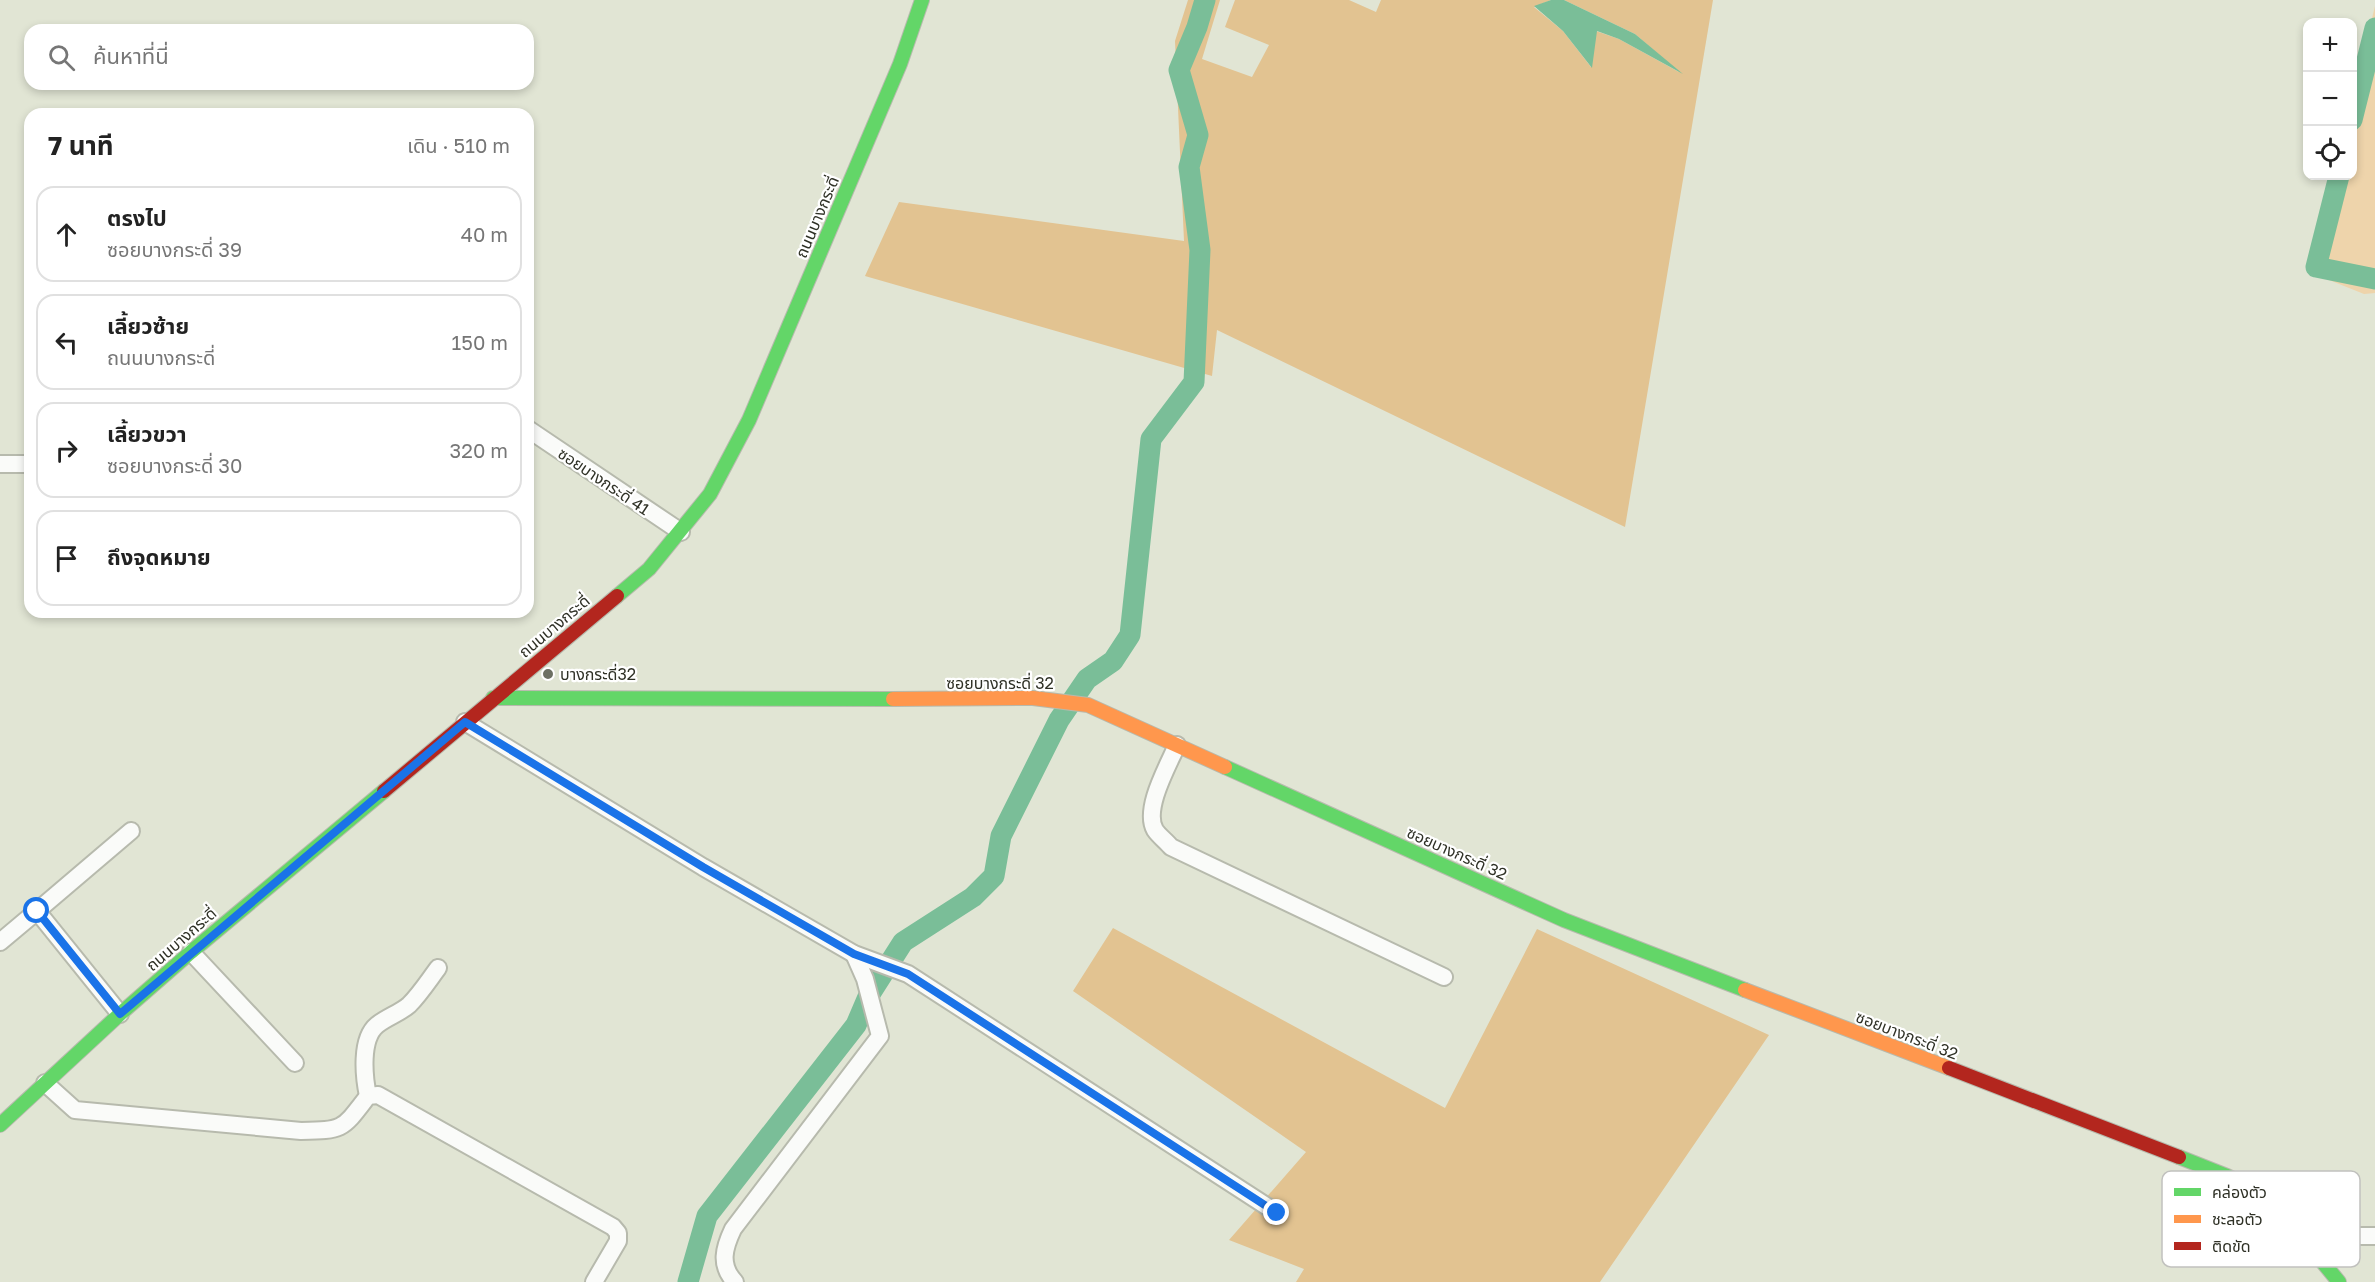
<!DOCTYPE html>
<html lang="th">
<head>
<meta charset="utf-8">
<style>
	:root { --surface:#fff; --page:#f2f2f2; --text:#222; --muted:#767676; --line:#e0e0e0 }
	body { margin:0; font-family:"Golos Text","Noto Sans Thai",sans-serif; background:var(--page); color:var(--text) }
	.controls { position:absolute; right:18px; top:18px; display:grid; overflow:hidden; border-radius:12px; box-shadow:0 3px 9px #0003 }
	.controls button { width:54px; height:54px; display:grid; place-items:center; padding:0; border:0; border-bottom:2px solid var(--line); background:var(--surface); color:var(--text); font:30px sans-serif }
	.stop { position:absolute; width:18px; height:18px; margin:-14px; border:4px solid #1a73e8; border-radius:50%; background:#fff }
	.stop.end { background:#1a73e8; border-color:#fff; box-shadow:0 2px 6px #0008 }
	.list { margin:0; padding:0; list-style:none }
	h2 { display:flex; justify-content:space-between; align-items:center; height:78px; margin:0; padding:0 24px; font-size:26px }
	h2 small { font-size:20px; font-weight:400; color:var(--muted) }
	.list li { display:grid; grid-template-columns:39px 1fr auto; gap:18px; align-items:center; box-sizing:border-box; height:96px; margin:0 12px 12px; padding:0 12px; border:2px solid var(--line); border-radius:18px }
	.list b { display:block; font-size:22px; white-space:nowrap }
	.list p { margin:0; font-size:20px; white-space:nowrap; color:var(--muted) }
	.list em { font-size:20px; font-style:normal; color:var(--muted) }
	.icon { flex:none; width:33px; height:33px; fill:none; stroke:currentColor; stroke-width:2; stroke-linecap:round; stroke-linejoin:round }
	.map { position:relative; flex:none; width:2375px; height:1282px; overflow:hidden }
	.search { position:absolute; background:var(--surface); box-shadow:0 3px 9px #0003; left:24px; top:24px; width:510px; height:66px; display:flex; align-items:center; gap:15px; box-sizing:border-box; padding:0 21px; border-radius:18px; color:var(--muted); font-size:22px }
	.panel { position:absolute; background:var(--surface); box-shadow:0 3px 9px #0003; left:24px; top:108px; width:510px; height:510px; border-radius:18px }
	.map>svg:first-child { display:block }
</style>
</head>
<body>
<div class="map">
<svg width="2375" height="1282" viewBox="0 0 2375 1282">
	<rect width="100%" height="100%" fill="#e1e5d4"/>
	<!-- green -->
	<polygon fill="#eed4ab" points="2375,6 2375,293 2364,294 2309,272 2333,176 2352,176 2353,96"/>
	<!-- forest -->
	<g fill="#e2c391">
		<polygon points="1188,0 1220,0 1202,59 1252,77 1269,45 1225,27 1235,0 1349,0 1376,12 1381,0 1551,0 1534,7 1563,31 1591,67 1596,31 1619,39 1679,72 1635,34 1564,0 1713,0 1625,527 1217,330 1212,376 865,276 899,202 1184,241 1175,41"/>
		<polygon points="1113,928 1445,1108 1537,929 1769,1035 1600,1282 1296,1282 1304,1269 1229,1240 1306,1152 1073,991"/>
	</g>
	<!-- water -->
	<polygon fill="#7abe98" points="1551,0 1564,0 1635,34 1683,74 1619,39 1597,31 1592,68 1563,31 1534,6"/>
	<g fill="none" stroke-linecap="round" stroke-linejoin="round">
		<!-- canal -->
		<g stroke="#7abe98" stroke-width="21">
			<polyline points="2352,120 2375,28"/>
			<polyline points="2339,176 2316,267 2375,279"/>
			<polyline points="688,1282 707,1216 856,1025 868,997 903,942 973,897 994,876 1001,836 1059,720 1087,679 1113,661 1130,635 1151,439 1194,382 1200,250 1189,167 1198,135 1179,70 1197,27 1205,0"/>
		</g>
		<defs>
			<g id="street">
				<polyline points="528,429 681,532"/>
				<polyline points="0,464 30,464"/>
				<polyline points="465,722 703,867 854,954 908,974 1277,1213"/>
				<path d="M 1177,745 C 1168,766 1143,809 1155,830 C 1159,836 1166,841 1171,847 L 1444,977"/>
				<polyline points="37,911 131,831"/>
				<polyline points="0,942 37,911 120,1014"/>
				<polyline points="191,952 295,1063"/>
				<path d="M 45,1083 L 75,1110 L 301,1131 C 344,1130 342,1130 368,1096 L 378,1095 L 613,1227 L 618,1233 L 618,1241 L 594,1282"/>
				<path d="M 368,1096 C 364,1077 360,1039 377,1025 C 387,1017 400,1013 409,1005 C 420,994 429,980 438,968"/>
				<polyline points="2299,1236 2375,1236"/>
				<path d="M 735,1282 C 719,1265 724,1248 733,1229 L 880,1036 L 865,979 L 854,954"/>
			</g>
			<g id="fast">
				<polyline points="617,596 649,569 710,494 749,420 900,64 922,0"/>
				<polyline points="493,698 893,699"/>
				<polyline points="1225,767 1564,920 1745,990"/>
				<polyline points="0,1125 120,1014 191,952 384,791"/>
				<polyline points="2179,1157 2227,1176 2258,1191 2274,1203 2339,1282"/>
			</g>
			<g id="slow">
				<polyline points="893,699 1033,698 1088,705 1225,767"/>
				<polyline points="1745,990 1949,1068"/>
			</g>
			<g id="jam">
				<polyline points="384,791 617,596"/>
				<polyline points="1949,1068 2179,1157"/>
			</g>
		</defs>
		<!-- street casing -->
		<use href="#street" stroke="#b7baad" stroke-width="20"/>
		<!-- fast casing -->
		<use href="#fast" stroke="#b7baad" stroke-width="16"/>
		<!-- slow casing -->
		<use href="#slow" stroke="#b7baad" stroke-width="16"/>
		<!-- jam casing -->
		<use href="#jam" stroke="#b7baad" stroke-width="16"/>
		<!-- street -->
		<use href="#street" stroke="#fafbf9" stroke-width="16"/>
		<!-- fast -->
		<use href="#fast" stroke="#63d668" stroke-width="14"/>
		<!-- slow -->
		<use href="#slow" stroke="#ff974d" stroke-width="14"/>
		<!-- jam -->
		<use href="#jam" stroke="#b3261e" stroke-width="14"/>
	</g>
	<g fill="none" stroke-linecap="round" stroke-linejoin="round">
		<!-- route -->
		<polyline stroke="#1a73e8" stroke-width="8" points="37,911 120,1014 465,722 703,867 854,954 908,974 1277,1213"/>
	</g>
	<!-- markers -->
	<circle fill="#6d7063" stroke="#fff" stroke-width="2" cx="548" cy="674" r="6"/>
	<g text-anchor="middle" stroke-width="4.5" stroke-linejoin="round" paint-order="stroke">
		<!-- street labels -->
		<g font-size="16" fill="#2f3126" stroke="#fff">
			<text transform="translate(817 217) rotate(-67)" y="6">ถนนบางกระดี่</text>
			<text transform="translate(604 481) rotate(34)" y="6">ซอยบางกระดี่ 41</text>
			<text transform="translate(554 626) rotate(-40)" y="6">ถนนบางกระดี่</text>
			<text x="1000" y="689">ซอยบางกระดี่ 32</text>
			<text transform="translate(1457 853) rotate(24)" y="6">ซอยบางกระดี่ 32</text>
			<text transform="translate(181 939) rotate(-41)" y="6">ถนนบางกระดี่</text>
			<text transform="translate(1907 1035) rotate(21)" y="6">ซอยบางกระดี่ 32</text>
		</g>
		<!-- poi labels -->
		<g font-size="16" fill="#2f3126" stroke="#fff" text-anchor="start">
			<text x="560" y="680">บางกระดี่32</text>
		</g>
	</g>
	<!-- legend -->
	<rect x="2162" y="1171" width="198" height="96" rx="9" fill="#fff" stroke="#c1c1be" stroke-width="1.5"/>
	<rect x="2174" y="1188" width="27" height="8" fill="#63d668"/>
	<rect x="2174" y="1215" width="27" height="8" fill="#ff974d"/>
	<rect x="2174" y="1242" width="27" height="8" fill="#b3261e"/>
	<g font-size="16" fill="#2f3126">
		<text x="2212" y="1198">คล่องตัว</text>
		<text x="2212" y="1225">ชะลอตัว</text>
		<text x="2212" y="1252">ติดขัด</text>
	</g>
</svg>
<div class="controls">
<button>+</button>
<button>−</button>
<button><svg class="icon" aria-label="locate" viewBox="0 0 24 24"><circle cx="12" cy="12" r="6"/><path d="M12 2v4M12 18v4M2 12h4M18 12h4"/></svg></button>
</div>
<div class="stop" style="left:37px;top:911px"></div>
<div class="stop end" style="left:1277px;top:1213px"></div>
<div class="search"><svg class="icon" aria-label="search" viewBox="0 0 24 24"><circle cx="10" cy="10" r="6"/><path d="M15 15l6 6"/></svg>ค้นหาที่นี่</div>
<section class="panel">
<h2>7 นาที<small>เดิน · 510 m</small></h2>
<ul class="list">
<li><svg class="icon" aria-label="ahead" viewBox="0 0 24 24"><path d="M12 20V5M6 11l6-6 6 6"/></svg><div><b>ตรงไป</b><p>ซอยบางกระดี่ 39</p></div><em>40 m</em></li>
<li><svg class="icon" aria-label="left" viewBox="0 0 24 24"><path d="M17 20v-9H6M10 6l-5 5 5 5"/></svg><div><b>เลี้ยวซ้าย</b><p>ถนนบางกระดี่</p></div><em>150 m</em></li>
<li><svg class="icon" aria-label="right" viewBox="0 0 24 24"><path d="M7 20v-9h11M14 6l5 5-5 5"/></svg><div><b>เลี้ยวขวา</b><p>ซอยบางกระดี่ 30</p></div><em>320 m</em></li>
<li><svg class="icon" aria-label="arrive" viewBox="0 0 24 24"><path d="M6 21V4h12l-3 4 3 4H6"/></svg><div><b>ถึงจุดหมาย</b></div></li>
</ul>
</section>
</div>
</body>
</html>
